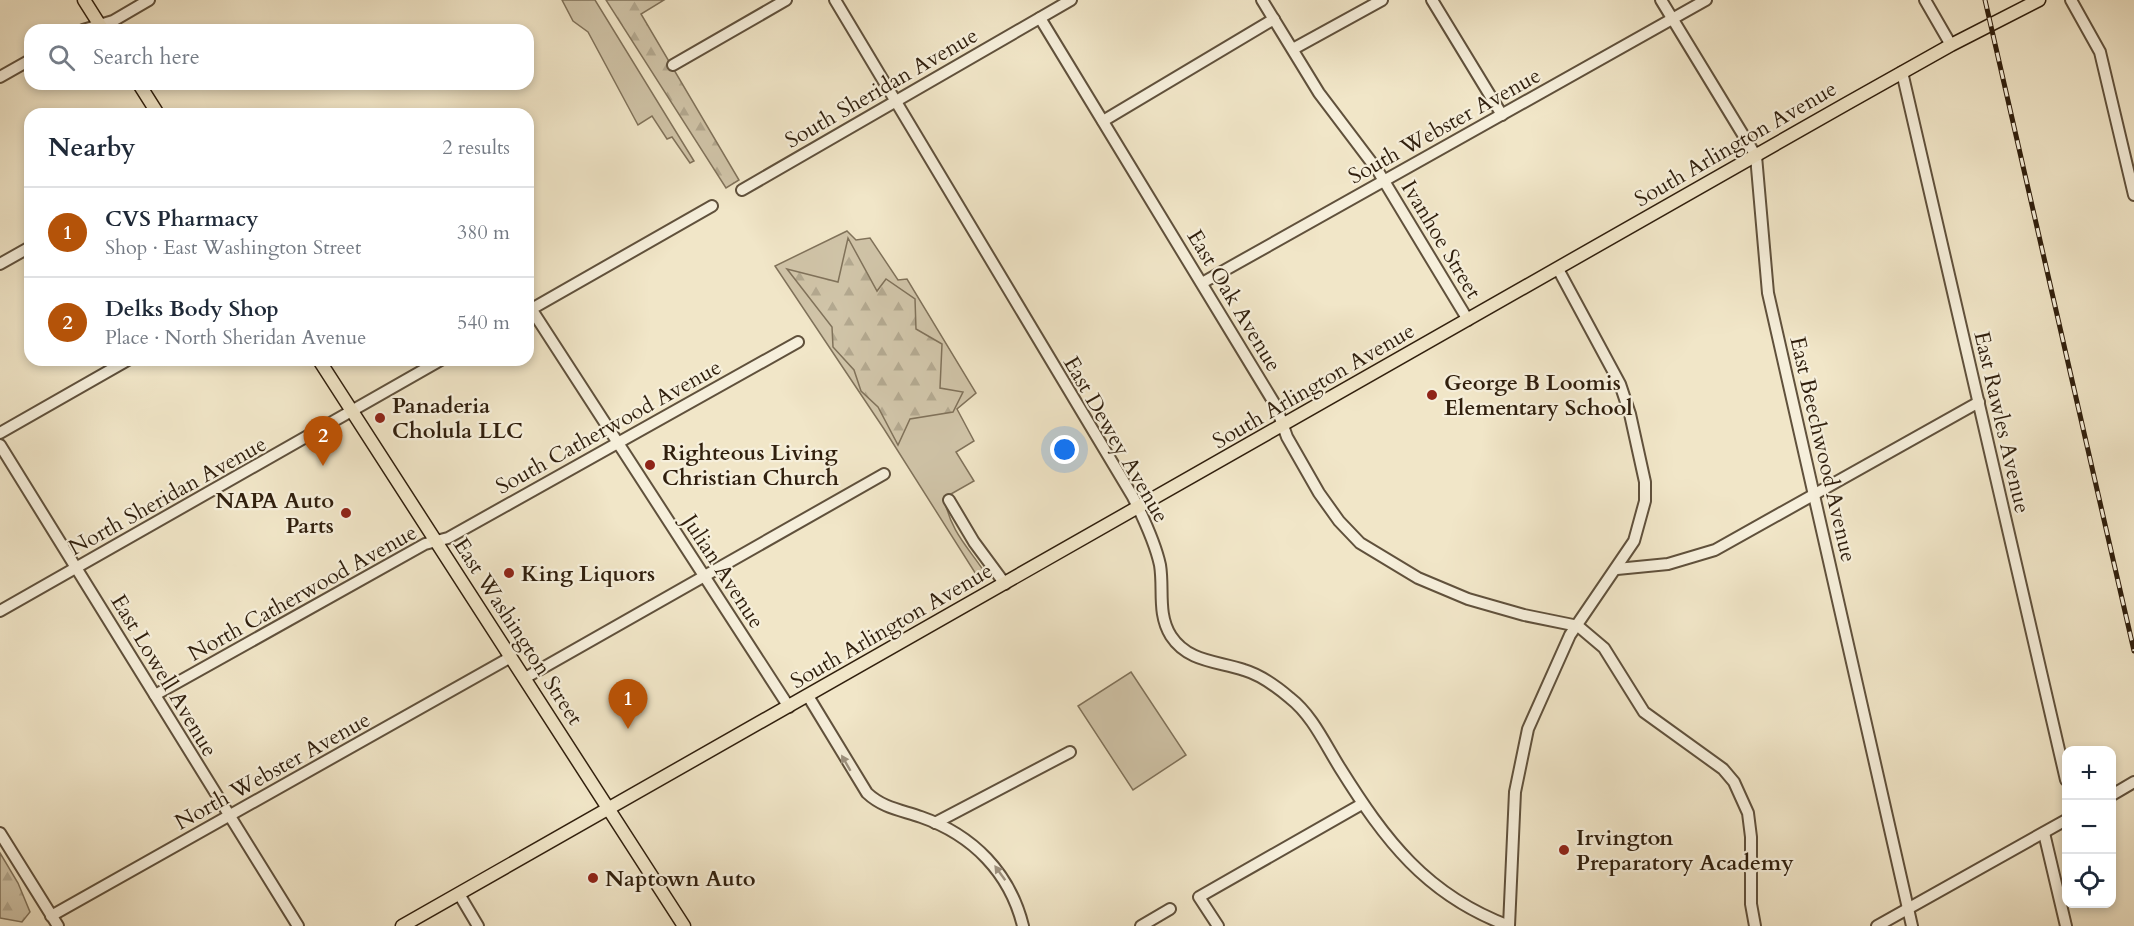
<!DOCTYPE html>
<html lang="en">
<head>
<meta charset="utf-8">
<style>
	:root { --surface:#fff; --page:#f6f6f7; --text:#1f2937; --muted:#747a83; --line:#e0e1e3; --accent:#b45309 }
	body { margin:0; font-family:Cardo,serif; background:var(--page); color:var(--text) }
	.controls { position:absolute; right:18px; bottom:18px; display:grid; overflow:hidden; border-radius:12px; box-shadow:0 3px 9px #0003 }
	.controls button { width:54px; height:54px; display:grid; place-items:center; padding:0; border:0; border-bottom:2px solid var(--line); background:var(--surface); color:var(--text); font:30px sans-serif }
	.you { position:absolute; left:1065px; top:450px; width:21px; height:21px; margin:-15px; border:4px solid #fff; border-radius:50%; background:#1a73e8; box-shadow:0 0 0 9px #1a73e833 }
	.badge { display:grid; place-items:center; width:39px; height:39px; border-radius:50%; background:var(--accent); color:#fff; font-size:20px; font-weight:700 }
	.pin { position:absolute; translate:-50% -50px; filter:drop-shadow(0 2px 3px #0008) }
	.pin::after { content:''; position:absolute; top:32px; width:21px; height:18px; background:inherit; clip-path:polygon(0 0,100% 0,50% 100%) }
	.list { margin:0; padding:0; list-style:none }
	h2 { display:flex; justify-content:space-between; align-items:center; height:78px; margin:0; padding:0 24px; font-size:26px }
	h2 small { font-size:20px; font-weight:400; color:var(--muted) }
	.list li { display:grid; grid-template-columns:39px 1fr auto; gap:18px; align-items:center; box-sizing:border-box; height:90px; padding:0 24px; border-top:2px solid var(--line) }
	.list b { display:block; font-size:22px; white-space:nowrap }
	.list p { margin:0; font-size:20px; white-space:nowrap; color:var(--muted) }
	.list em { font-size:20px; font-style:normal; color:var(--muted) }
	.icon { flex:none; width:33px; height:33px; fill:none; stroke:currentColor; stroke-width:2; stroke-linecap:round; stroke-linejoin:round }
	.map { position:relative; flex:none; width:2134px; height:926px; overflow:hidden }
	.search { position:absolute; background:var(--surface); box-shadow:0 3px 9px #0003; left:24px; top:24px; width:510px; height:66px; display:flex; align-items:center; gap:15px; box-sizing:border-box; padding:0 21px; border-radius:18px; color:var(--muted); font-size:22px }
	.panel { position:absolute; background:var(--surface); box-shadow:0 3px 9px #0003; left:24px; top:108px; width:510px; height:258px; border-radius:18px }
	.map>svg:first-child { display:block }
</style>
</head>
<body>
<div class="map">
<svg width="2134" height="926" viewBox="0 0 2134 926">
	<defs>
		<pattern id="forest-firs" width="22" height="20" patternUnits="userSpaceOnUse" patternTransform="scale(1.5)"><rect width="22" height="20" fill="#d0c4a8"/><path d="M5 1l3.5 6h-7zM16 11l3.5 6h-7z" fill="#b3a88f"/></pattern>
	</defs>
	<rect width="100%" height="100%" fill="#f1e6c8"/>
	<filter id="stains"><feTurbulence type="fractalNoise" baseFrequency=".00333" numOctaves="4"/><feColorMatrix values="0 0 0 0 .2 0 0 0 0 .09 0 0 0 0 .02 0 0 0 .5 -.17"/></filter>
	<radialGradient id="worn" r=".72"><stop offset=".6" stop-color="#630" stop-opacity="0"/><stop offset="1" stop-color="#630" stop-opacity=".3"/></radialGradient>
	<!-- grass -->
	<g fill="#d0c4a8" stroke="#80725a" stroke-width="1.5">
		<polygon points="562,0 595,0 694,161 690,163 672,137 667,139 652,116 638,125 588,32 573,21"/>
		<path d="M 847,231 L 856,240 L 870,238 L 898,280 L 907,279 L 976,393 L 957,409 L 974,441 L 956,452 L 974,481 L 944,498 C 952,536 970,548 989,579 L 979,579 L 884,429 L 775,266 Z"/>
		<polygon points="1131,672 1186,755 1133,790 1078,706"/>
	</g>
	<!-- forest -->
	<g fill="url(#forest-firs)" stroke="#80725a" stroke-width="1.5">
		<polygon points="606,0 664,0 641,14 739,180 726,188"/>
		<polygon points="848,238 877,291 886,279 915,299 916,329 942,344 940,388 963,392 953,412 910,419 898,445 878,407 861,391 854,370 833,347 832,327 787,269 838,282"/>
		<polygon points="0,853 18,883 30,912 22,922 0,918"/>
	</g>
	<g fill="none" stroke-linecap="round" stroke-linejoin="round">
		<defs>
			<g id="minor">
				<path d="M 835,0 L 1133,497 C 1144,519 1155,542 1160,565 C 1164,589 1157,614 1171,636 C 1188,662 1217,661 1244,670 C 1261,675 1276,686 1290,698 C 1312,715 1325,744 1340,768 C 1385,840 1426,895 1509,926"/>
				<polyline points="1262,0 1319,93 1378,171 1468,320"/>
				<polyline points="1432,0 1502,115"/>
				<polyline points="1661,0 1756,156 1768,293 1912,926"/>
				<polyline points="1925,0 1951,45"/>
				<polyline points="2071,0 2100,52 2134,195"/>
				<polyline points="1040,18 1276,406 1287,437 1319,493 1339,521 1360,543 1418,578 1468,599 1524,615 1578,626 1604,648 1644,712 1723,769 1734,782 1748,813 1751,837 1751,904 1755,926"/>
				<polyline points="83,30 113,21 149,0"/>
				<polyline points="1293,49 1382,0"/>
				<polyline points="673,65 786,0"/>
				<polyline points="1902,72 2066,780"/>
				<polyline points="0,77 30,60"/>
				<polyline points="1103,121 1274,19"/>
				<polyline points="742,190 1071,0"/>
				<polyline points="0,264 30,247"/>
				<polyline points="1202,283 1706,0"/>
				<polyline points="528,304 789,707"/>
				<polyline points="528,311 712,206"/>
				<polyline points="0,433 128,360"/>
				<polyline points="0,445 298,926"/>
				<polyline points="949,500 974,542 1005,584"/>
				<polyline points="1617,569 1668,564 1715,550 1979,402"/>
				<polyline points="0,611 441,360"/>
				<polyline points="525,678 884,474"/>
				<polyline points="155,695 425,544 448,538 798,342"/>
				<path d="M 808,696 L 867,793 C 883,808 901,810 921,817 C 973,835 1010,873 1023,926"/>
				<polyline points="2112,795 2134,782"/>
				<polyline points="935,823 1070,752"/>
				<polyline points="0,833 58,926"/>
				<polyline points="2044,833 2066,926"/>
				<polyline points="459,894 478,926"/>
				<polyline points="51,916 511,657"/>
				<polyline points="1141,926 1170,909"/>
				<polyline points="1218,926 1199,897 1362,804"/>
				<polyline points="1509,926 1515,792 1528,729 1570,635 1634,541 1645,501 1645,482 1630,414 1620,384 1558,269"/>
				<polyline points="1877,926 2066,820"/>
			</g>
			<g id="major">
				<polyline points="84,0 103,30"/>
				<polyline points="139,84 158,114"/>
				<polyline points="319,360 684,926"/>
				<polyline points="402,926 1846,104 1951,45 2039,0"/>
			</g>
		</defs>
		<!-- minor casing -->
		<use href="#minor" stroke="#60513c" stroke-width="14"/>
		<!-- major casing -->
		<use href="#major" stroke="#301f0d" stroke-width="15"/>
		<!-- minor -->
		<use href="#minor" stroke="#f6efdb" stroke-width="10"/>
		<!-- major -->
		<use href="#major" stroke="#f1e6c8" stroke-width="12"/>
		<defs>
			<polyline id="rail" points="1985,0 2134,651"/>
		</defs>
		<!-- rail casing -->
		<use href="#rail" stroke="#301f0d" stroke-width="5"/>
		<!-- rail -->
		<use href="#rail" stroke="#f6efdb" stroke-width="3" stroke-dasharray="9" stroke-linecap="butt"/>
	</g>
	<!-- one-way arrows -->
	<defs><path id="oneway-solid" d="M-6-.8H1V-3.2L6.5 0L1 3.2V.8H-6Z" transform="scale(1.5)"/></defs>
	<g fill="#9d917e">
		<use href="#oneway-solid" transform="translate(846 763) rotate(-120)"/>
		<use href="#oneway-solid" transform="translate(1000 873) rotate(-126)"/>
	</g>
	<!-- markers -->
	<g fill="#8f2418" stroke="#f6efdb" stroke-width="2">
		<circle cx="1432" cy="395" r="6"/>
		<circle cx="380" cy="418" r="6"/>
		<circle cx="650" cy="465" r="6"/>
		<circle cx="346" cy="513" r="6"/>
		<circle cx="509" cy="573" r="6"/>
		<circle cx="1564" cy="850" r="6"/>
		<circle cx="593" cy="878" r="6"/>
	</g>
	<g text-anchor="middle" stroke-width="4.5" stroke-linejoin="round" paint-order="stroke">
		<!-- street labels -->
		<g font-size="22" fill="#301f0d" stroke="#f6efdb">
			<text transform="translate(881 87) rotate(-30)" y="8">South Sheridan Avenue</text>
			<text transform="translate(1444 125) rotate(-29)" y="8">South Webster Avenue</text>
			<text transform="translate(1735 143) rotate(-30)" y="8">South Arlington Avenue</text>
			<text transform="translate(1442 239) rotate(59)" y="8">Ivanhoe Street</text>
			<text transform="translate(1235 300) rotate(59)" y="8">East Oak Avenue</text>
			<text transform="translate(1313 385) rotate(-30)" y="8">South Arlington Avenue</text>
			<text transform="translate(2003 422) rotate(77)" y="8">East Rawles Avenue</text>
			<text transform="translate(608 426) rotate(-29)" y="8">South Catherwood Avenue</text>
			<text transform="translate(1117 439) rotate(60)" y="8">East Dewey Avenue</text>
			<text transform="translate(1824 449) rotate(77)" y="8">East Beechwood Avenue</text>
			<text transform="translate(167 495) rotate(-29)" y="8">North Sheridan Avenue</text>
			<text transform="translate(724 571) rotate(57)" y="8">Julian Avenue</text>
			<text transform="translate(302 592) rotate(-29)" y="8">North Catherwood Avenue</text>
			<text transform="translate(891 625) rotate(-30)" y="8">South Arlington Avenue</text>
			<text transform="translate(519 631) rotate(57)" y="8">East Washington Street</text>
			<text transform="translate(165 675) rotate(59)" y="8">East Lowell Avenue</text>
			<text transform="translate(272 770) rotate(-29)" y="8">North Webster Avenue</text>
		</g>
		<!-- poi labels -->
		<g font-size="22" font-weight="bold" fill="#301f0d" stroke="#f6efdb" text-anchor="start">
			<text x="1444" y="390">George B Loomis<tspan x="1444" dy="25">Elementary School</tspan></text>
			<text x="392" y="413">Panaderia<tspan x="392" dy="25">Cholula LLC</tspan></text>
			<text x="662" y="460">Righteous Living<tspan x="662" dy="25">Christian Church</tspan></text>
			<text x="334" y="508" text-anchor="end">NAPA Auto<tspan x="334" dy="25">Parts</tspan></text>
			<text x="521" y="581">King Liquors</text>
			<text x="1576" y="845">Irvington<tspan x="1576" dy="25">Preparatory Academy</tspan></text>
			<text x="605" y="886">Naptown Auto</text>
		</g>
	</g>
	<rect width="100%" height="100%" filter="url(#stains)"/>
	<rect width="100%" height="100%" fill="url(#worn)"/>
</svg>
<div class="controls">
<button>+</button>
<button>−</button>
<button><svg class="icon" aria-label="locate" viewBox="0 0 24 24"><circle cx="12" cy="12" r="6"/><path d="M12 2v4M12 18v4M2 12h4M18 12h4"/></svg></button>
</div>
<div class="you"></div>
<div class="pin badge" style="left:628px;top:729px">1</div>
<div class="pin badge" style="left:323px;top:466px">2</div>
<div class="search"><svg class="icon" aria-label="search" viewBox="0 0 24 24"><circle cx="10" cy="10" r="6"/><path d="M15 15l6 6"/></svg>Search here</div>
<section class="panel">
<h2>Nearby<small>2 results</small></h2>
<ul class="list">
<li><span class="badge">1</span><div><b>CVS Pharmacy</b><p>Shop · East Washington Street</p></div><em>380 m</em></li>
<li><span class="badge">2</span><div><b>Delks Body Shop</b><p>Place · North Sheridan Avenue</p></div><em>540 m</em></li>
</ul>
</section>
</div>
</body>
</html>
